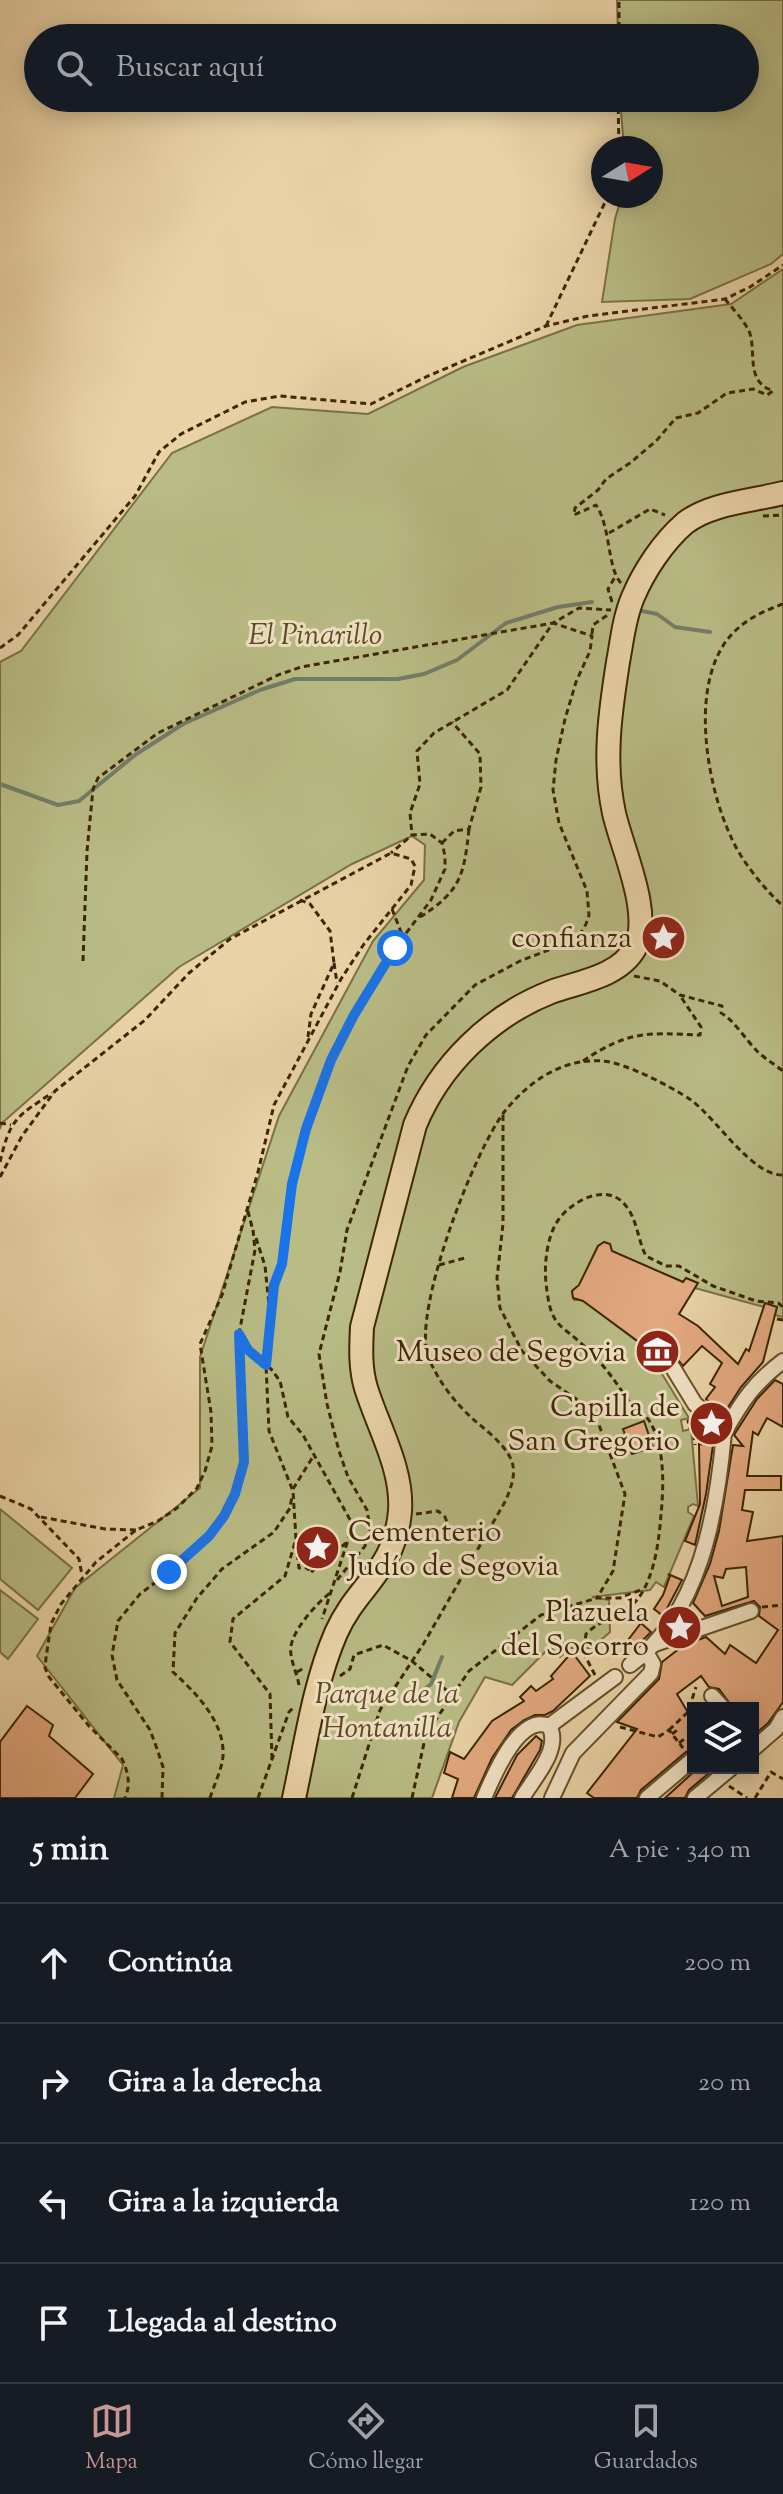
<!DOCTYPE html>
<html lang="es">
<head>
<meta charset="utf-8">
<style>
	:root { --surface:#171b24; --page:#20242c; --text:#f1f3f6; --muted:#9ea1a6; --line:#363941; --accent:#c59692 }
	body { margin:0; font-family:"Sorts Mill Goudy",serif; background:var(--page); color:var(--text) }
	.controls { position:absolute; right:24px; bottom:24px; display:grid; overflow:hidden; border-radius:0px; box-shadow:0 4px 20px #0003 }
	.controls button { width:72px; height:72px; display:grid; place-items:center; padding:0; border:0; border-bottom:2px solid var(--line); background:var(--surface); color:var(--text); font:40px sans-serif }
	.compass { position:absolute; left:591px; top:136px; width:72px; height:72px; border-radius:50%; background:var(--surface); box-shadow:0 4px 20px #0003; rotate:79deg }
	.stop { position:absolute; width:24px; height:24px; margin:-18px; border:6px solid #1a73e8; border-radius:50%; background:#fff }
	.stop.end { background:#1a73e8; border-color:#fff; box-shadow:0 2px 8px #0008 }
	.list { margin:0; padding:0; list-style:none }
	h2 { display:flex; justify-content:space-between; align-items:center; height:104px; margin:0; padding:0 32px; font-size:34px }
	h2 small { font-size:26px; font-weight:400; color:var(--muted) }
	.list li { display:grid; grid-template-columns:52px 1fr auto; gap:24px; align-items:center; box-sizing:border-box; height:120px; padding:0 32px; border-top:2px solid var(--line) }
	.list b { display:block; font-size:30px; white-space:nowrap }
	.list em { font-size:26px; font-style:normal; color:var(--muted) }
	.icon { flex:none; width:44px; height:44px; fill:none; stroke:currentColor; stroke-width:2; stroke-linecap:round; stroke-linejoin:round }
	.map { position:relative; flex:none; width:783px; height:1798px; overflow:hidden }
	.search { position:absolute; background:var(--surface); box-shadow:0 4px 20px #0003; left:24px; right:24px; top:24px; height:88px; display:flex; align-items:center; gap:20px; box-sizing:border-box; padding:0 28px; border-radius:44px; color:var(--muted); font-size:30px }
	.sheet { height:584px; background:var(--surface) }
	nav { display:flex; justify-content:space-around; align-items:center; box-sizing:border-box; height:112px; border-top:2px solid var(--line); background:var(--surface); font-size:22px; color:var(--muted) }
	nav a { display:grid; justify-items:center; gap:4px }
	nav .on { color:var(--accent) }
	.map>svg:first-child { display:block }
</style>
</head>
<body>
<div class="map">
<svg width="783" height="1798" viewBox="0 0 783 1798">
	<rect width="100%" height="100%" fill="#e9d3a6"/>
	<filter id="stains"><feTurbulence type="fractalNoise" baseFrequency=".0025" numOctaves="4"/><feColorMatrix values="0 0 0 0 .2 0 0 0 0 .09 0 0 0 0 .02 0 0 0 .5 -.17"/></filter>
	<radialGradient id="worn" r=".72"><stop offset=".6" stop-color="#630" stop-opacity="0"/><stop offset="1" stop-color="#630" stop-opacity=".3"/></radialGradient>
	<!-- green -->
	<g fill="#b9bc85" stroke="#7a7144" stroke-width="2">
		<polygon points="617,0 783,0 783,254 771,264 690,299 602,302 615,219 622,196 651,196 651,148 624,148 620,98 745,98 745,38 618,38"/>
		<polygon points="783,269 783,1317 775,1315 777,1307 764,1307 695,1288 697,1283 686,1278 683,1282 611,1251 610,1244 604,1242 598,1246 579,1286 572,1292 574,1300 583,1300 642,1345 639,1353 651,1356 689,1418 681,1420 683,1431 691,1429 698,1506 693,1504 688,1507 688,1512 694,1516 664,1587 656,1582 650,1590 592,1597 609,1600 610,1632 592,1648 571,1648 560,1657 550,1647 512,1685 485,1677 459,1722 432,1798 114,1798 123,1765 37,1656 75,1588 200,1488 200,1357 279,1116 373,941 424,880 425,845 412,836 352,864 179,967 2,1123 0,1129 0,662 21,651 172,453 272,407 368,414 463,367 577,325 731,304"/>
		<polygon points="0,1509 72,1568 38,1610 0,1579"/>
		<polygon points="0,1590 38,1619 8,1659 0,1652"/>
	</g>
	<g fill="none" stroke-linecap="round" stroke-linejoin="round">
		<!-- stream -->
		<g stroke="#737d68" stroke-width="4">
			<polyline points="642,611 657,614 675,627 710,632"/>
			<polyline points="0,784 58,805 79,801 135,755 183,724 260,690 295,679 398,679 424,674 457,660 506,623 558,607 592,602"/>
			<polyline points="416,1696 431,1684 442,1657"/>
		</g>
	</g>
	<!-- building -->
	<g fill="#e3a980" stroke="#3c2604" stroke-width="2" fill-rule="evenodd">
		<polygon points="604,1242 610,1244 612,1251 683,1282 686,1278 698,1283 679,1314 698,1326 738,1364 746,1349 749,1351 765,1303 777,1307 763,1362 741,1387 723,1415 706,1399 715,1387 710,1384 722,1363 702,1346 683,1366 673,1354 657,1364 652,1357 641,1355 639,1351 640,1343 583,1301 573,1298 572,1291 579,1285 598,1246"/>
		<path d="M 775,1380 L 783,1384 L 783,1427 L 767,1418 L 758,1435 L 753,1432 L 747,1476 L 781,1476 L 781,1490 L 745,1490 L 742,1510 L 753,1512 L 747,1541 L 783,1536 L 783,1702 L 768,1723 L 753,1736 L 753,1708 L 733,1708 L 719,1689 L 709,1687 L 701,1676 L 677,1694 L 693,1721 L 693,1750 L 686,1752 L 641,1790 L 637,1798 L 594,1798 L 587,1793 L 637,1729 L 617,1722 L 659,1679 L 662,1662 L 684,1645 L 706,1637 L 725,1654 L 730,1645 L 756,1663 L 778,1630 L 759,1616 L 760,1607 L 754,1601 L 705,1616 L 693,1603 L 710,1564 L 719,1531 L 733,1445 L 743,1446 L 734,1435 L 757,1399 ZM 746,1567 L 748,1597 L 722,1606 L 714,1576 L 723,1578 L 726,1569 Z"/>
		<polygon points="644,1421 653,1447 632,1454 623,1429"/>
		<polygon points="699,1444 713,1445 706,1494 695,1545 685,1541 700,1504"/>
		<polygon points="668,1574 682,1580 663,1616 654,1609 663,1595 670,1576"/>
		<polygon points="641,1623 651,1632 636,1647 628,1640"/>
		<polygon points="572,1652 590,1676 553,1711 545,1715 535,1715 524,1720 511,1730 492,1758 474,1798 452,1798 458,1779 444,1773 450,1752 464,1759 492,1721 524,1701 520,1697 531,1686 536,1691 553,1679 551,1676"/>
		<polygon points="27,1706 53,1725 49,1736 93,1774 75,1798 0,1798 0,1742"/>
		<polygon points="536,1736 542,1741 540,1750 512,1798 495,1798 517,1755"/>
		<polygon points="698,1768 715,1768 689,1790 685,1798 665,1798"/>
	</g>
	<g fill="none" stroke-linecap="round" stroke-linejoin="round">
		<defs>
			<g id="street">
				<path d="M 724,1433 C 742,1401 754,1383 783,1361"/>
				<polyline points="655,1644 751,1611"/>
				<path d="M 630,1665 C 700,1615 717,1512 724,1433 L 712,1418 L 695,1404 L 673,1368"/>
				<polyline points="712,1696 723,1708"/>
				<polyline points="549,1726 615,1677"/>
				<polyline points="753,1749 776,1729 783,1717"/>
				<path d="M 484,1798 C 493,1777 519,1713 549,1726"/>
				<path d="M 522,1798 C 534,1778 562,1748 549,1726"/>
				<polyline points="552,1798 573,1753 651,1673 653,1664 646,1652"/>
				<polyline points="647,1798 692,1760"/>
				<polyline points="695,1798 731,1768"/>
			</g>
			<path id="primary" d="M 294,1798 C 306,1743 314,1684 336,1633 C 357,1585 395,1571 400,1511 C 403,1469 378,1427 366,1388 C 360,1368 361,1348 362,1327 L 415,1125 C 440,1065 490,1016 551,992 C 578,982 619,977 635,948 C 653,914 622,849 614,813 C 603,762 610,713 618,662 C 622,641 624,618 633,597 C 644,571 663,542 685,523 C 711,503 752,501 783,493"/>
		</defs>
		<!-- street casing -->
		<use href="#street" stroke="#67512c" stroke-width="18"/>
		<!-- primary casing -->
		<use href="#primary" stroke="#3c2604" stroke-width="26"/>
		<!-- path -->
		<g stroke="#3c2604" stroke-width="3" stroke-dasharray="6 4" stroke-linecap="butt">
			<polyline points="619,38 619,0"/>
			<polyline points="618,98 619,148"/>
			<path d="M 725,299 C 732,308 742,318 748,329 C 758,348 744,380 771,390"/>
			<polyline points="546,326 608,196"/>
			<polyline points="763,516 783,515"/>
			<polyline points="609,533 650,509 665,515"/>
			<path d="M 621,583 C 607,568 611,527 596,505 L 574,515 L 575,508 L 598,490 L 606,479 L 630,463 L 656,441 L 676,418 L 698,413 L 727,393 L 753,389 L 767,395 L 773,391"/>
			<polyline points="612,602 608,589 615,577"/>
			<path d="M 783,604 C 766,610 748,618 735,631 C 687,677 706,784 731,837 C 740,859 765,890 783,906"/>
			<polyline points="592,634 593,625 609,614"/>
			<polyline points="0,648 18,635 135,496 159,452 181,434 245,402 280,396 371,404 428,376 546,326 588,316 725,299 750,287 783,265"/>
			<polyline points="442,843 454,831 469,829 481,787 480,754 452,722"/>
			<polyline points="300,900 310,904 330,931 334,963 311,1014 308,1037"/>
			<polyline points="392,909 403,937"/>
			<path d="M 420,917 C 461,891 464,875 469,829"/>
			<polyline points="83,961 87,851 93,789 98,778 158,733 278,675 301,667 553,623 579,608 611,610"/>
			<polyline points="334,963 337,983"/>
			<path d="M 634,976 L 660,981 L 680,995 L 722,1006 L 721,1013 C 733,1019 746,1040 757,1051 C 764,1058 774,1064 783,1071"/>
			<path d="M 583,1061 C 629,1030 647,1033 700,1035 L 701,1027 L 681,997"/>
			<polyline points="503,1115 503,1224 497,1278 500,1308 522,1351 550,1381 582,1403 599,1425 625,1494 613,1571 597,1598"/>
			<polyline points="0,1123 11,1125"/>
			<path d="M 0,1162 C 10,1119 16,1117 52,1093"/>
			<path d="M 0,1177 L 22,1136 L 55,1091 L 145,1020 L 189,973 L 230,939 L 391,853 L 411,859 L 415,866 L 411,885 L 364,944 L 341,979 L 274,1105 L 258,1172 L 222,1295 L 200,1344 L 211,1412 L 212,1446 L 205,1471 L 197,1488 L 177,1508 L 158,1521 L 136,1530 L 96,1562 L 61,1604 L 51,1624 L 46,1658 L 45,1668 L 49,1677 L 89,1726 L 122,1759 C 128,1772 131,1784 125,1798"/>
			<polyline points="248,1211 253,1231"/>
			<polyline points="253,1230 255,1250 239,1334 248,1350 271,1369 280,1381 288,1417 303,1435 353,1525 322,1619"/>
			<polyline points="256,1238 265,1266 269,1305"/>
			<polyline points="439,1265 465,1258"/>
			<polyline points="777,1319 783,1320"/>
			<polyline points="691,1419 688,1421 690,1428 693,1428 695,1445"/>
			<polyline points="293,1489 314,1455"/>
			<polyline points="0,1496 31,1509 79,1559 82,1575"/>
			<polyline points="416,1514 438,1511 445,1517 447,1522"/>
			<polyline points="41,1517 105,1529 136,1530"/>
			<polyline points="296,1544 299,1568 308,1568 310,1573 346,1543"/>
			<polyline points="337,1580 365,1546 370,1528 367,1510 348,1477 339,1451 327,1404 319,1354 340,1272 347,1230 408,1066 426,1035 475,985 520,961 572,941 581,933 586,924 589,915 587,891 559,823 553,790 556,760 565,719 576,682 590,651 592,636 553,623 507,690 434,733 417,751 420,784 410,813 412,835"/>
			<polyline points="762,1607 783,1605"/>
			<polyline points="297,1672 304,1668"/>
			<path d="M 595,1675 L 583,1652 L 586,1634 C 600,1619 628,1614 640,1596 C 655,1573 659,1541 661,1514 C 664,1486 665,1443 648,1419 C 643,1413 635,1409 630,1403 C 617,1384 606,1367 589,1351 C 560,1321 551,1331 546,1283 C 544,1264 547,1235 559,1219 C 573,1200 608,1182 626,1206 C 637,1219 638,1241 646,1256 L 666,1266 L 679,1266 L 713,1286 L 756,1301 L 778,1303 L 783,1307"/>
			<polyline points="340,1676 350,1669 354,1655 383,1645 412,1661 452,1695"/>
			<path d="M 299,1685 C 297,1674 292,1664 291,1654 C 287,1635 316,1604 331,1592"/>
			<polyline points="620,1727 658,1737 669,1730 683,1748"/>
			<polyline points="669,1730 688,1712 696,1687"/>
			<polyline points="672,1734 680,1728"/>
			<polyline points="679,1743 687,1737"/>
			<polyline points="272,1759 270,1694 230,1642 233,1619 285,1576 296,1539 293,1491 269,1431 266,1365 274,1285 282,1264 292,1184 317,1094 331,1060 354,1015 395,948 431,900 445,869 445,856 442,843 430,834 412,835 391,853"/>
			<polyline points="729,1786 747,1798"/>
			<polyline points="162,1798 163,1767 156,1746 150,1730 117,1680 112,1655 118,1621 140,1594 169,1572 209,1536 224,1516 235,1494 244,1462 239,1334"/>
			<path d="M 210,1798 C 214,1785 222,1769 223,1756 C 225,1722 196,1693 173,1672 L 175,1633 L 197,1598 L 222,1569 L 274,1532 L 290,1508 L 292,1496"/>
			<polyline points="258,1798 289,1712 294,1707"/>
			<path d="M 352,1798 L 380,1710 L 424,1643 L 506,1500 C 511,1487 517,1473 511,1459 C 503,1443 487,1431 474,1420 C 455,1403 437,1380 428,1356 C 412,1311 475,1149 505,1111 C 529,1081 563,1058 603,1061 C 626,1063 672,1087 691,1100 C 717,1119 752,1176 783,1175"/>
			<polyline points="412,1798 426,1734 469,1671 541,1615 597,1598 620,1598 643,1589"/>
			<polyline points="755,1798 771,1772 783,1779"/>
		</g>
		<!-- street -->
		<use href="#street" stroke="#f1e2c5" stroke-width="14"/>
		<!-- primary -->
		<use href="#primary" stroke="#e9d3a6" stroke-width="22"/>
	</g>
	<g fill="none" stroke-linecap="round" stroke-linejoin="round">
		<!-- route -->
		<polyline stroke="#1a73e8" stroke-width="10" points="169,1572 209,1536 224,1516 235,1494 244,1462 239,1334 248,1350 266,1365 274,1285 282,1264 292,1184 306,1129 331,1060 354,1015 395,948"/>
	</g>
	<!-- icons -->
	<defs>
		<symbol id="sight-disc" viewBox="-11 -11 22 22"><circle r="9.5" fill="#8f2418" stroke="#f1e2c5"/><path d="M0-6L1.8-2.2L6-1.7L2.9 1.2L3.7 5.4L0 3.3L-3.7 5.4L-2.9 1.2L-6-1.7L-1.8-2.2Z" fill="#fff"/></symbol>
		<symbol id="museum-disc" viewBox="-11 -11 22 22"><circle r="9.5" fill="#8f2418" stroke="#f1e2c5"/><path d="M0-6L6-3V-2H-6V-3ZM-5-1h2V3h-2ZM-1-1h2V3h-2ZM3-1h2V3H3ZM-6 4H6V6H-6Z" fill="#fff"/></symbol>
	</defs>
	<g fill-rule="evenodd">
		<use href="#sight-disc" x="638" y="912" width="51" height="51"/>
		<use href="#museum-disc" x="632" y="1326" width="51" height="51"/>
		<use href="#sight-disc" x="686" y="1398" width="51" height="51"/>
		<use href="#sight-disc" x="292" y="1522" width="51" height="51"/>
		<use href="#sight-disc" x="654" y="1602" width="51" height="51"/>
	</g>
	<g text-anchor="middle" stroke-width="6" stroke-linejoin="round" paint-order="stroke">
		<!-- park labels -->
		<g font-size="30" font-style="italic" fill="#5b4c24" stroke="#f1e2c5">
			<text x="315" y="644">El Pinarillo</text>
			<text x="387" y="1703">Parque de la<tspan x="387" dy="34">Hontanilla</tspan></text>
		</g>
		<!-- poi labels -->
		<g font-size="30" fill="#3c2604" stroke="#f1e2c5" text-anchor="end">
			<text x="632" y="947">confianza</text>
			<text x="626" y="1361">Museo de Segovia</text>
			<text x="680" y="1416">Capilla de<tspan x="680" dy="34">San Gregorio</tspan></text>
			<text x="348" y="1541" text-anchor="start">Cementerio<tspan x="348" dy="34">Judío de Segovia</tspan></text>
			<text x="649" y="1621">Plazuela<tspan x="649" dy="34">del Socorro</tspan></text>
		</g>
	</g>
	<rect width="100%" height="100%" filter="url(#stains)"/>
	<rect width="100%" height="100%" fill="url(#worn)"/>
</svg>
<div class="controls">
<button><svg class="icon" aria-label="layers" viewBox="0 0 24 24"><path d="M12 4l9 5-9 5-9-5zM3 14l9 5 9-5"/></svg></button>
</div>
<svg class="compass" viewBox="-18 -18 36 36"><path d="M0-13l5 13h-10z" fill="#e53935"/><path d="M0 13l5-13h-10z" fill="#9ea1a6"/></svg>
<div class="stop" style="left:395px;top:948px"></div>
<div class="stop end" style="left:169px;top:1572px"></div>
<div class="search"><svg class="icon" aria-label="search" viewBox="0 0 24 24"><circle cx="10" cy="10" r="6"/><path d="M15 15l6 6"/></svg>Buscar aquí</div>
</div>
<section class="sheet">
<h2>5 min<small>A pie · 340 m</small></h2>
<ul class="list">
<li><svg class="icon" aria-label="ahead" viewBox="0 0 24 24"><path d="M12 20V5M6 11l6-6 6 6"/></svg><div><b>Continúa</b></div><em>200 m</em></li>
<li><svg class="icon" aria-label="right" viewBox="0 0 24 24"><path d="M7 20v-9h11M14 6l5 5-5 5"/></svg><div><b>Gira a la derecha</b></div><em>20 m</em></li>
<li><svg class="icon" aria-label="left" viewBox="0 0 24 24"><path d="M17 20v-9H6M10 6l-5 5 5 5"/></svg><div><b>Gira a la izquierda</b></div><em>120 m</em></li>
<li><svg class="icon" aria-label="arrive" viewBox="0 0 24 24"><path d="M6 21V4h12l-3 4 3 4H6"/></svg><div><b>Llegada al destino</b></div></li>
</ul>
</section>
<nav>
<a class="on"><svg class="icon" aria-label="map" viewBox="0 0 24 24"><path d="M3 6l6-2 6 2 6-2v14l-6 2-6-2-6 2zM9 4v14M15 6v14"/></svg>Mapa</a>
<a><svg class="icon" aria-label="directions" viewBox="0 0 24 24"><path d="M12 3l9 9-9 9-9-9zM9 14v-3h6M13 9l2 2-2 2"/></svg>Cómo llegar</a>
<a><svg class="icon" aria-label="saved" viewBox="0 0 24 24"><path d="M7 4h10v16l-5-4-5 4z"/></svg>Guardados</a>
</nav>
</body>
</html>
